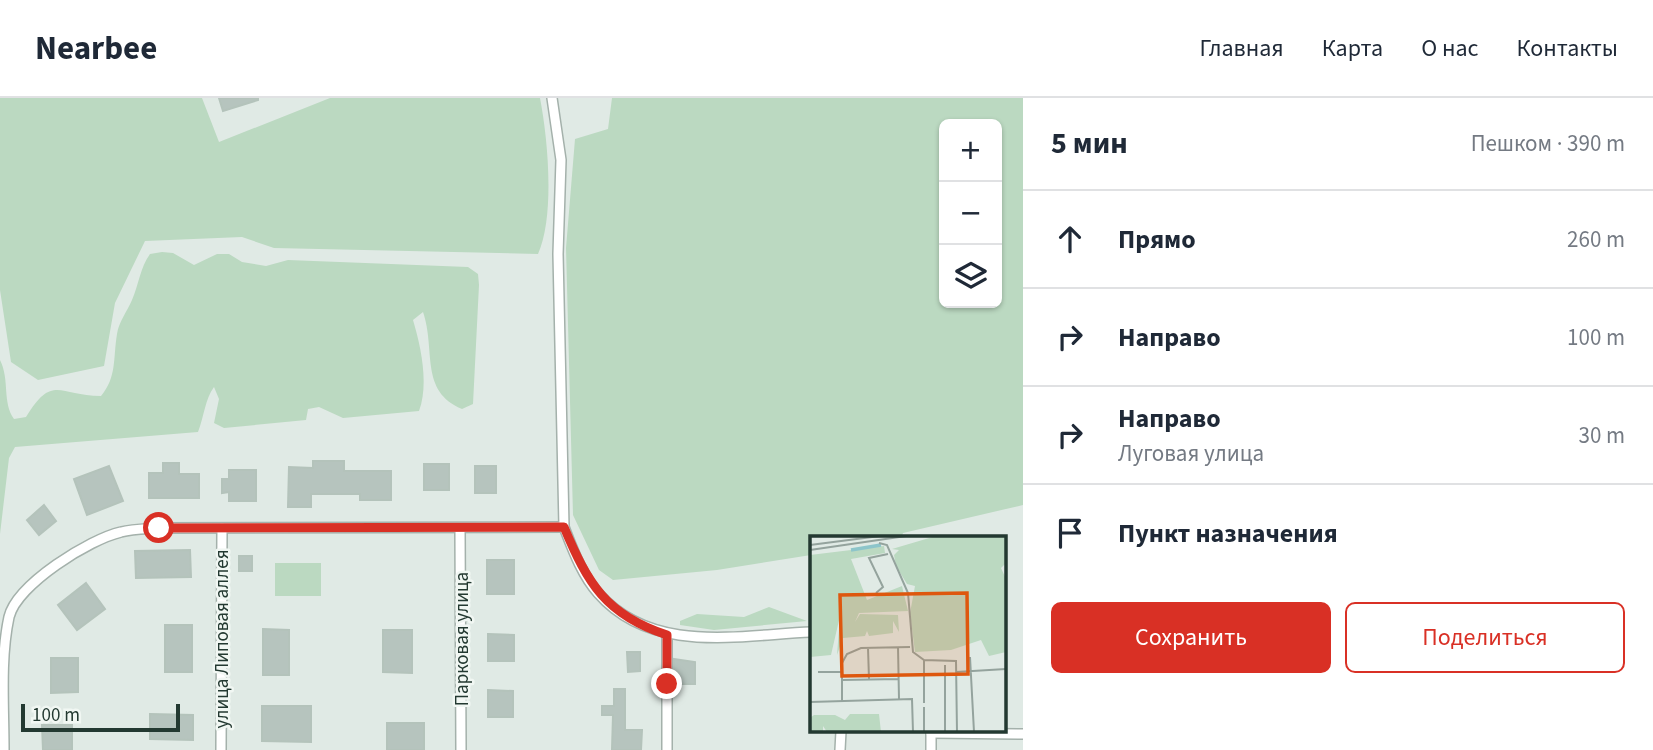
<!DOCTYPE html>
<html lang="ru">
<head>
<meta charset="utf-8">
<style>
	:root { --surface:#fff; --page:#f6f6f7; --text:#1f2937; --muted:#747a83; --line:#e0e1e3; --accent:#d93025 }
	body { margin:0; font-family:"Source Sans 3",sans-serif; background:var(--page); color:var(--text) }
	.controls { position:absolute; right:21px; top:21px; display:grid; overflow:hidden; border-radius:10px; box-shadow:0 2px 5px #0004 }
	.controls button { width:63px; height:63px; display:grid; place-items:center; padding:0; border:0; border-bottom:2px solid var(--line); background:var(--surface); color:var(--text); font:35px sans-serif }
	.scale { position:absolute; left:21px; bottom:18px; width:159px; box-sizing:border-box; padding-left:7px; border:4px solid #233931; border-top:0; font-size:19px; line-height:24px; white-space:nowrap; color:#233931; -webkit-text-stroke:5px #f1f7f3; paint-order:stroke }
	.stop { position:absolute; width:21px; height:21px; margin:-16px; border:5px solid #d93025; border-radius:50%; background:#fff }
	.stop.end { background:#d93025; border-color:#fff; box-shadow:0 2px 7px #0008 }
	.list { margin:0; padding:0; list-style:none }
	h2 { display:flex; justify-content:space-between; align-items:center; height:91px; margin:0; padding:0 28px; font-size:30px }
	h2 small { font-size:23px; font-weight:400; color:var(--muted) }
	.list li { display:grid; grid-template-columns:46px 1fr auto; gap:21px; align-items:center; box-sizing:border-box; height:98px; padding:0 28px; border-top:2px solid var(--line) }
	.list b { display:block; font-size:26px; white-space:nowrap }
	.list p { margin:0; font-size:23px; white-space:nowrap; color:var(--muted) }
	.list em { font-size:23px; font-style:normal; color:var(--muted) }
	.actions { display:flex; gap:14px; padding:21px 28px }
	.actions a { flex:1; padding:16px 0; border:2px solid var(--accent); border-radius:10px; text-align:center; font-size:24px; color:var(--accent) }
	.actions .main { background:var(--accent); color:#fff }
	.icon { flex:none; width:38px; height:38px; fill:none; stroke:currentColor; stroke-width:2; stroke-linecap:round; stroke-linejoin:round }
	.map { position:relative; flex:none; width:1023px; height:652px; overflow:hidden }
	header { display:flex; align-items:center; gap:42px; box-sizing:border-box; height:98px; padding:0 35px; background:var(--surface); border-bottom:2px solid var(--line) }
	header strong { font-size:33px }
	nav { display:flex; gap:38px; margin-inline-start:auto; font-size:24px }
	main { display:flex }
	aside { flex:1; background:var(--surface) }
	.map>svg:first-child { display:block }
</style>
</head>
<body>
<header>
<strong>Nearbee</strong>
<nav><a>Главная</a><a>Карта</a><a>О нас</a><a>Контакты</a></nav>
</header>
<main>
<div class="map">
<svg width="1023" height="652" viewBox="0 0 1023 652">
	<rect width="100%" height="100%" fill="#e0eae5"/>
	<!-- green -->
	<g fill="#bbd9c1" fill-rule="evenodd">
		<path d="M 0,0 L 202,0 L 219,44 L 330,0 L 540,0 C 548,41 555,118 538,156 L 274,150 L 242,139 L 145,143 L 115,205 L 104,268 L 38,282 L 11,264 L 0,192 Z"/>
		<path d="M 612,0 L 1023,0 L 1023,407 L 903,435 L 901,440 L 811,440 L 811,457 L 717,472 L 613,482 L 599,472 L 573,417 L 566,150 L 575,41 L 608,31 ZM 997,26 L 997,205 L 944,205 L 944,26 Z"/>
		<path d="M 162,154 L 173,155 L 194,167 L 217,156 L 229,156 L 242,164 L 266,168 L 288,162 L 468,169 L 478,176 L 479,187 L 473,306 L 462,311 C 419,293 436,252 423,214 L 413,222 C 421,249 429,286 419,313 L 343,320 L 319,309 L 308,311 L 306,322 L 224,330 L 214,325 L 219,301 L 214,289 C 205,301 204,319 198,334 L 15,349 L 9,360 L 0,436 L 0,262 C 10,282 2,304 14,321 L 26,319 C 53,275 59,298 101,298 C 117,279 113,260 117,236 C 119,223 127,214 132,202 C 139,186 140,170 150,156 Z"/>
		<rect x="275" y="465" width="46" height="33"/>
		<polygon points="769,509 807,523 714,532 680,527 680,523 697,516 744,519"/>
	</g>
	<!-- building -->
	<g fill="#b6c4be" stroke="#b4c3bb" stroke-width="2">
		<polygon points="219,0 258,0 258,2 223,13"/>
		<polygon points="313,363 344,363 344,373 391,373 391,402 360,402 360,396 311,396 311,409 288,409 289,369 313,370"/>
		<polygon points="163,365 179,365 179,376 199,376 199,400 149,400 149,375 163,375"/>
		<rect x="424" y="366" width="25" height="26"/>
		<polygon points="109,368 123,403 87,417 74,381"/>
		<rect x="475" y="368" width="21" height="27"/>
		<polygon points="229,372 256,372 256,403 229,403 229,394 222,395 222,381 229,381"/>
		<polygon points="44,407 56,423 39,437 27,422"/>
		<polygon points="190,452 191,479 136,480 135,453"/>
		<rect x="239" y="458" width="13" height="15"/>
		<rect x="487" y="462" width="27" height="34"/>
		<polygon points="86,485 105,511 77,532 58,507"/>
		<rect x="165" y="527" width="27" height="47"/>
		<polygon points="263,531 289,532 289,577 263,577"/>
		<polygon points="383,532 412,532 412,575 383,574"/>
		<polygon points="488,536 514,537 514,563 488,563"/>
		<polygon points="627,554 640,554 640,573 628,574"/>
		<polygon points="51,560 78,560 78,594 51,595"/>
		<polygon points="674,561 695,564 695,586 674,586"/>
		<polygon points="614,591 625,591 625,632 642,632 641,652 612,652 613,617 602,617 602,608 614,608"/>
		<polygon points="488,592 513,593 513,619 488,619"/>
		<polygon points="262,608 311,608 311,644 262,643"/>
		<polygon points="150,616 193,617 193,642 150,641"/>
		<rect x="387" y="625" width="37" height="27"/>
		<polygon points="42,627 72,627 72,652 43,652"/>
	</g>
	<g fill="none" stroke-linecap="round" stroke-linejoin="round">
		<defs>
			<g id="street">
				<path d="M 552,0 L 561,62 L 558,156 L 564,429 C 573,452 582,477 598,495 C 652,557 739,537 811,534"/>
				<polyline points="460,430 461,652"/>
				<polyline points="931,635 1023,636"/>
				<path d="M 4,652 C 4,609 0,561 9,519 C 17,486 90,441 121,434 C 133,431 146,431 159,430 L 564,429"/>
				<polyline points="221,652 222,430"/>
				<polyline points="667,652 667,537"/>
				<polyline points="840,652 841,633"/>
				<polyline points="931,652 931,633"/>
			</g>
		</defs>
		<!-- street casing -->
		<use href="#street" stroke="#a4b1ab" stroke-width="12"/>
		<!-- street -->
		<use href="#street" stroke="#fff" stroke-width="9"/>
	</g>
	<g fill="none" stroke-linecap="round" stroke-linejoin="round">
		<!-- route -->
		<path stroke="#d93025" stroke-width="9" d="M 159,430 L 564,429 C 588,486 606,517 667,537 L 667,586"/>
	</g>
	<g text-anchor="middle" stroke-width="5" stroke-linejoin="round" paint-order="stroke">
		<!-- street labels -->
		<g font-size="19" fill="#233931" stroke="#f1f7f3">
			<text transform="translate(221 541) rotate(-90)" y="7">улица Липовая аллея</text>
			<text transform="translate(461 541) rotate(-90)" y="7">Парковая улица</text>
		</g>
	</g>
	<!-- overview -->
	<g transform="translate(810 438)">
		<rect width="196" height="196" fill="#e0eae5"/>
		<path d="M 126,0 L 196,0 L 196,27 L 191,32 L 196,43 L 196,116 L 179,120 L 171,104 L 141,114 L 105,116 L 100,77 L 105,50 L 97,48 L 86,30 L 84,19 L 89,14 L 82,13 ZM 74,10 L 75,17 L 41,23 L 57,64 L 92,50 L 98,75 L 49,77 L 45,86 L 50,78 L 88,79 L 89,96 L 83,85 L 83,97 L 59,100 L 57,95 L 55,100 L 33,102 L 27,119 L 30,80 L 21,119 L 0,121 L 0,19 ZM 40,178 L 69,178 L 71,196 L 17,196 L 13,190 L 13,196 L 0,196 L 0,182 L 4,179 L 25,179 L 35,184 Z" fill="#bbd9c1"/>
		<path fill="none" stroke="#8dc5ca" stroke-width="3.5" d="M 41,14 L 71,9"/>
		<path fill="none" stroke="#94a39d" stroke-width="2" d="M 69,7 L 77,9 L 98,57 L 103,116 L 114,124 L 146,125 L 147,196M 0,9 L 70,0M 0,14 L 96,0M 66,57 L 73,51 L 59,22 L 78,18M 88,111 L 89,163M 58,112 L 59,143M 160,121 L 164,196M 114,124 L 114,167M 135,129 L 135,196M 8,136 L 32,136M 146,136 L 196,133M 32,144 L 89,143M 32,165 L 32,127 L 37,118 L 51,112 L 100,111M 0,166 L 102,163 L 103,196M 114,171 L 114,196"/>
		<path fill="#de570e" fill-opacity="0.15" stroke="#de570e" stroke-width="3.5" d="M 157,57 L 158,138 L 32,140 L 30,59 Z"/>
		<rect width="196" height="196" fill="none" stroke="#233931" stroke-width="3.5"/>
	</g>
</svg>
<div class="controls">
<button>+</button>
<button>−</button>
<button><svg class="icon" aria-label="layers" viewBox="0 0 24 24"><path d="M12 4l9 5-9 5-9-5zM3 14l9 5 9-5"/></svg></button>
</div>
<div class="scale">100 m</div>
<div class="stop" style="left:159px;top:430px"></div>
<div class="stop end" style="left:667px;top:586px"></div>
</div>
<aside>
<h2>5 мин<small>Пешком · 390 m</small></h2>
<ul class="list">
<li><svg class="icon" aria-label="ahead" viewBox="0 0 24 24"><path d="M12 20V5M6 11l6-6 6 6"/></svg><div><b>Прямо</b></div><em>260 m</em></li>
<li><svg class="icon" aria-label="right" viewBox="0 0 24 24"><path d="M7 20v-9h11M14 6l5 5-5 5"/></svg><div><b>Направо</b></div><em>100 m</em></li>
<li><svg class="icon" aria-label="right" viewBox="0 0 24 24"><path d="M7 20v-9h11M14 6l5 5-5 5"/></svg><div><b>Направо</b><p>Луговая улица</p></div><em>30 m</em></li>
<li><svg class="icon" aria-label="arrive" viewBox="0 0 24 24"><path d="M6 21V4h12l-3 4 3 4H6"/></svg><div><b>Пункт назначения</b></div></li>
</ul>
<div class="actions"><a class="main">Сохранить</a><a>Поделиться</a></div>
</aside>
</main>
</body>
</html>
